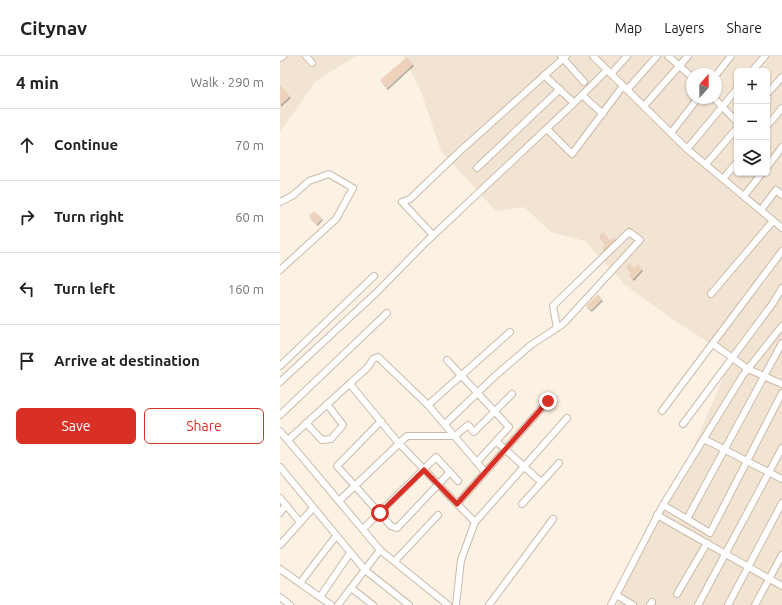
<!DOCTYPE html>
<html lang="en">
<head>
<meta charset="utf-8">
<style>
	:root { --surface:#fff; --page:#f2f2f2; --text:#202124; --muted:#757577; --line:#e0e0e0; --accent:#d93025 }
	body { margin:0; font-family:Ubuntu,sans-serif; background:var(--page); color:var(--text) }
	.controls { position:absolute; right:12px; top:12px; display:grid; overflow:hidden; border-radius:6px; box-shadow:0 1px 3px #0004 }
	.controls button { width:36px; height:36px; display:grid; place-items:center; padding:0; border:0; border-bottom:1px solid var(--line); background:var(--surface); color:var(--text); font:20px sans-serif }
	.compass { position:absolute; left:406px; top:12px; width:36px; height:36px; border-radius:50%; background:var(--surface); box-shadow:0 1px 3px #0004; rotate:21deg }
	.stop { position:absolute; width:12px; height:12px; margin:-9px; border:3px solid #d93025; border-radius:50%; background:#fff }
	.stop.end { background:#d93025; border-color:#fff; box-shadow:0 1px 4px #0008 }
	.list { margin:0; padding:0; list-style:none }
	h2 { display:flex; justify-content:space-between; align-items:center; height:52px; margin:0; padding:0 16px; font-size:17px }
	h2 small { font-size:13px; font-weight:400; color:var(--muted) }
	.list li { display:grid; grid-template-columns:26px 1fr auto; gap:12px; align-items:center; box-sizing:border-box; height:72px; padding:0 16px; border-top:1px solid var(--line) }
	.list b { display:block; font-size:15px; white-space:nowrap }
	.list em { font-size:13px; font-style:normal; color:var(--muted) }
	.actions { display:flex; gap:8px; padding:12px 16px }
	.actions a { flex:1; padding:9px 0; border:1px solid var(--accent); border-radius:6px; text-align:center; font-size:14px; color:var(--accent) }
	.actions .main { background:var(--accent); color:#fff }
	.icon { flex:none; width:22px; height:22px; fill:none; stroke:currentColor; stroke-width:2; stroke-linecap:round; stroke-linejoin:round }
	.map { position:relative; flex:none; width:502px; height:549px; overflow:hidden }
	header { display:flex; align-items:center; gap:24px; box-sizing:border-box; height:56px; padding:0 20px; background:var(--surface); border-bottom:1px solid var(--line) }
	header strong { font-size:19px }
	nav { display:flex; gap:22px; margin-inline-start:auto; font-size:14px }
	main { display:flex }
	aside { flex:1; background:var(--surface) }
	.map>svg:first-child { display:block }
</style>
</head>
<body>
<header>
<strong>Citynav</strong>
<nav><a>Map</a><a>Layers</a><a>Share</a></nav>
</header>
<main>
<aside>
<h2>4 min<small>Walk · 290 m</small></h2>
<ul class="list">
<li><svg class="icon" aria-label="ahead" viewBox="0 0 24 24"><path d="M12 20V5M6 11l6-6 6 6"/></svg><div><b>Continue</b></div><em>70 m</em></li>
<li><svg class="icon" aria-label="right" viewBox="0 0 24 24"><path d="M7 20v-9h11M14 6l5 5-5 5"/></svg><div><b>Turn right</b></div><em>60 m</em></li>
<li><svg class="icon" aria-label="left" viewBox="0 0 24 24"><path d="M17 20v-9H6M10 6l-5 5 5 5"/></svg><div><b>Turn left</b></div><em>160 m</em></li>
<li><svg class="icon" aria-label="arrive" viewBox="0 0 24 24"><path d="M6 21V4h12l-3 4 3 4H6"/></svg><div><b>Arrive at destination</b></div></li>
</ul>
<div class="actions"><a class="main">Save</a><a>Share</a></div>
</aside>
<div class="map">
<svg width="502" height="549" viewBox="0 0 502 549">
	<defs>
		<filter id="shadow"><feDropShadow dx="1" dy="2" stdDeviation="0" flood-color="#0004"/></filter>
	</defs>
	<rect width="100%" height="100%" fill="#fbf2e3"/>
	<!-- residential -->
	<g fill="#f2e4d2" fill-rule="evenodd">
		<polygon points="0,0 76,0 36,25 0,76"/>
		<path d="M 123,0 L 502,0 L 502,549 L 337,549 L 341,543 L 336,539 L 402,418 L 452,301 L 398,267 L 345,229 L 305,185 L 271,176 L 244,151 L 216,155 L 161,95 L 141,35 ZM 457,15 L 487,15 L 487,117 L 457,117 ZM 412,18 L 436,18 L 436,42 L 412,42 Z"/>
	</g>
	<!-- building -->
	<g fill="#efd2bc" filter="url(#shadow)">
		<polygon points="127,1 133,8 107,32 100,24"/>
		<polygon points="0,29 10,40 0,49"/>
		<polygon points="34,155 42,162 37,168 29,160"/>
		<polygon points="323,176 330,184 334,181 336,183 324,194 322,192 326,188 319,180"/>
		<polygon points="350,207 354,212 358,208 362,213 353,223 349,218 351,216 346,210"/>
		<polygon points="318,238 322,243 311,254 306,250"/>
	</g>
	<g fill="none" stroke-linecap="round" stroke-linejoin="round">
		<defs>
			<g id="minor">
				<polyline points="26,0 32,7"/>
				<polyline points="281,0 304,26"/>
				<polyline points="313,0 407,93 502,172"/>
				<polyline points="388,0 412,21"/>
				<polyline points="0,2 3,0"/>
				<polyline points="472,15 485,0"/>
				<polyline points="331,18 347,0"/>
				<polyline points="264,19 294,47 327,14"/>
				<polyline points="436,19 451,0"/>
				<polyline points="347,34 377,0"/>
				<polyline points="487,38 502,21"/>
				<polyline points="302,39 323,58"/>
				<polyline points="434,42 457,66"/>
				<polyline points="364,50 408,0"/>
				<polyline points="487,70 502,52"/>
				<polyline points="267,73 292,98 343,30"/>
				<polyline points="391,77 418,42"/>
				<polyline points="407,93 457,33"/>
				<polyline points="426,108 457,72"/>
				<polyline points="487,111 502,91"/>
				<polyline points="197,112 280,33"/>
				<polyline points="443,123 457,106"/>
				<polyline points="464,140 482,117"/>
				<polyline points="0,146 12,140 29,125 49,118 73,132 56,163 0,214"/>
				<polyline points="481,154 496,134 502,139"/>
				<polyline points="153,179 122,146 130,143 180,95 286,0"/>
				<polyline points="431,238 493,165"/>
				<polyline points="433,288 468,313 502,328"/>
				<polyline points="167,304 229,371 197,406"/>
				<polyline points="0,310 94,220"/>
				<polyline points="0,326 96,237 145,187 294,47"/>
				<polyline points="70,328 116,384 177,448 268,345"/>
				<polyline points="148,349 230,276"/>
				<polyline points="382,355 502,195"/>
				<polyline points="0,359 107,257"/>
				<polyline points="101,365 57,410 111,470 117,472 170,416"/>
				<polyline points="26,367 42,384 51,383 63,369 47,348"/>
				<polyline points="165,368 215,320 251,289 283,268 360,184 349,176 273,250 277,272"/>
				<polyline points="403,368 493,247 502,232"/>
				<polyline points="0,375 100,494 168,549"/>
				<polyline points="424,383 502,423"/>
				<polyline points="8,384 88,311 93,303 98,301 148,349 205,416"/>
				<polyline points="216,385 261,426"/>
				<polyline points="0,411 85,514 129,549"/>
				<polyline points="0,442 20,466"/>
				<polyline points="59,445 127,380 175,380 188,369 194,376 232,338"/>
				<polyline points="177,448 195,466 287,362"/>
				<polyline points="242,448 279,407"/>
				<polyline points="383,449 407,463 502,287"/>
				<polyline points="0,457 6,449"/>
				<polyline points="377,459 502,530"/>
				<polyline points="407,463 430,477 502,337"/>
				<polyline points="83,473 156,401 178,425"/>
				<polyline points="0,489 33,452"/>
				<polyline points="115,505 158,459"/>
				<polyline points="0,513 51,549"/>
				<polyline points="20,527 56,480"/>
				<polyline points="71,532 93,549"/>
				<polyline points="397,538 427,487"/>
				<polyline points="336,539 353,549"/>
				<polyline points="0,541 10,549"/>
				<polyline points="40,541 70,497"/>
				<polyline points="58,549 100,494"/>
				<polyline points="176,549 181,504 195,466"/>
				<polyline points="209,549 273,463"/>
				<polyline points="331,549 383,449 463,319 502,270"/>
				<polyline points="370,549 372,546"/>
				<polyline points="418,549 502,392"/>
				<polyline points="448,549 502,447"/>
				<polyline points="475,549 502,499"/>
			</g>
		</defs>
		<!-- minor casing -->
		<use href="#minor" stroke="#ccbaaa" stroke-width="8"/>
		<!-- minor -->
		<use href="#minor" stroke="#fff" stroke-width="6"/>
	</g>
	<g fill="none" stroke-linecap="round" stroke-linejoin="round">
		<!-- route -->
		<polyline stroke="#d93025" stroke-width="5" points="100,457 144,414 177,448 268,345"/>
	</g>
</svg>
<div class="controls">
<button>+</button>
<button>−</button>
<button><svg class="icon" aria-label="layers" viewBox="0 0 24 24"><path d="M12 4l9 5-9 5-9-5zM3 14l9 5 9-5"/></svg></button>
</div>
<svg class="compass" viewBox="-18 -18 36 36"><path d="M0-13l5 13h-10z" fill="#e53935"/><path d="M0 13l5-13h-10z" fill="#757577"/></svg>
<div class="stop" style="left:100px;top:457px"></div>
<div class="stop end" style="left:268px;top:345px"></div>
</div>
</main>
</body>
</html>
